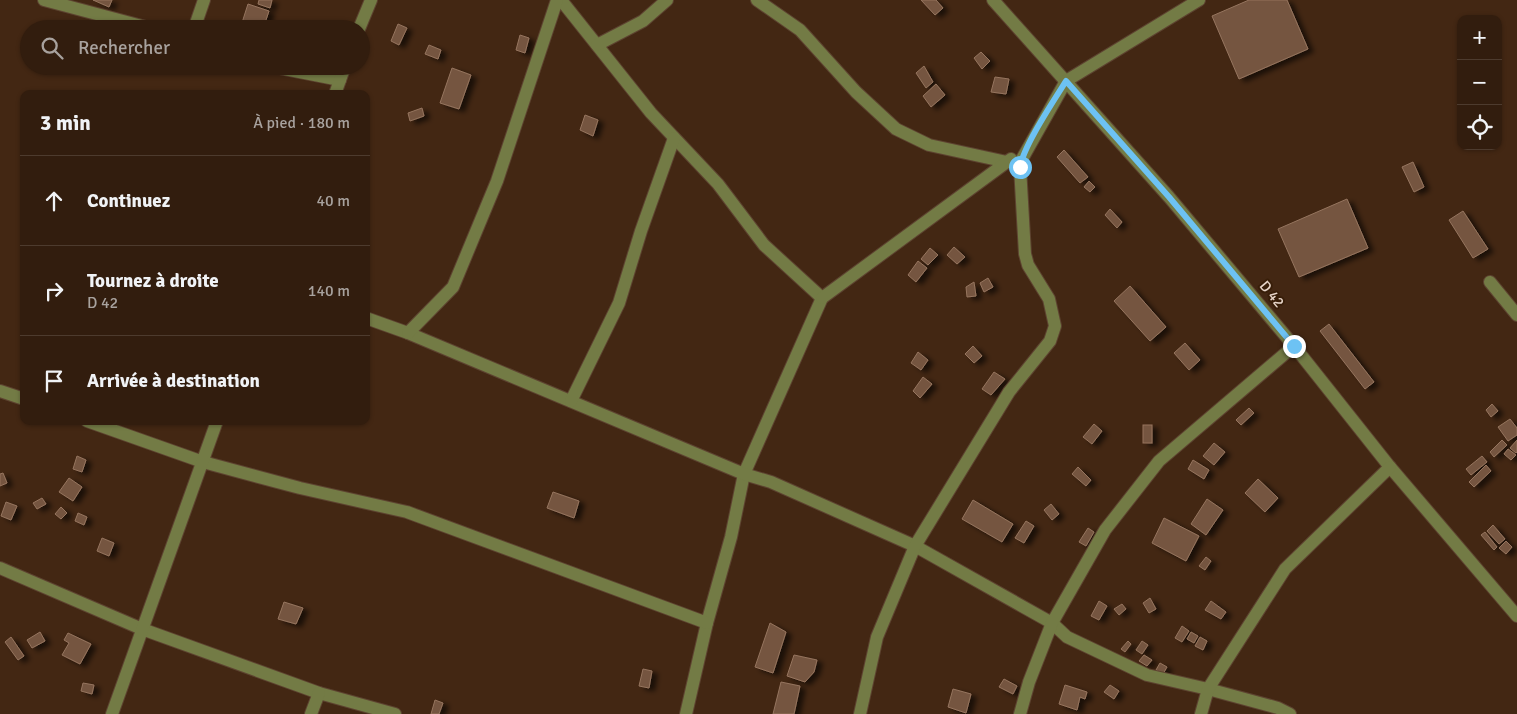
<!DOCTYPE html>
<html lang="fr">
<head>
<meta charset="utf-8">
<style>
	:root { --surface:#321d0e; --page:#3a2617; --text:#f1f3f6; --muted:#a8a29e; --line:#4d3b2e }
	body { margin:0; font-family:Signika,sans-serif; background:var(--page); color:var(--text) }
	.controls { position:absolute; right:15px; top:15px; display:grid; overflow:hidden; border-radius:10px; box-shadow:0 1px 4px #0004 }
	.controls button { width:45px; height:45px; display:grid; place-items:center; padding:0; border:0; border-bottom:1px solid var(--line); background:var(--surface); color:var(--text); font:25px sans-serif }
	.stop { position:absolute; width:15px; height:15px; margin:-11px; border:4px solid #6dc2f3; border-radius:50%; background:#fff }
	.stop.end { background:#6dc2f3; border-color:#fff; box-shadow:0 1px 5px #0008 }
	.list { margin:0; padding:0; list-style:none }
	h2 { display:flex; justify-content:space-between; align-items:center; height:65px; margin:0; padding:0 20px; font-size:21px }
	h2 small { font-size:16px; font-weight:400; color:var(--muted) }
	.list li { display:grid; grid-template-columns:32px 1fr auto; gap:15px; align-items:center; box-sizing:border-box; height:90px; padding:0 20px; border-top:1px solid var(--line) }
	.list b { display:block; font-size:19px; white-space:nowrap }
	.list p { margin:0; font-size:16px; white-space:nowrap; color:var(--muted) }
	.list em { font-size:16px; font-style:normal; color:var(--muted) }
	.icon { flex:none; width:28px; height:28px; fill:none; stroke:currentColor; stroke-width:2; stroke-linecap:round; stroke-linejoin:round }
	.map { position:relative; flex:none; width:1517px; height:714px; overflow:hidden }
	.search { position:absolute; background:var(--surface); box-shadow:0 1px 4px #0004; left:20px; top:20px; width:350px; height:55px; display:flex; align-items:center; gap:12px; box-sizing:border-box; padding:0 18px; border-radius:28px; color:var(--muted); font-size:19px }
	.panel { position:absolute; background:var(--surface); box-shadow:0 1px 4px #0004; left:20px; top:90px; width:350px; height:335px; border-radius:10px }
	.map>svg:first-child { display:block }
</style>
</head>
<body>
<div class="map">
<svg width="1517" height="714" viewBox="0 0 1517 714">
	<defs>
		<filter id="shadow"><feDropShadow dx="5.5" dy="3" stdDeviation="2.5" flood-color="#0009"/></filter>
	</defs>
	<rect width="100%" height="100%" fill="#432713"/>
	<!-- building -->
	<g fill="#74553f" stroke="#96755f" filter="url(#shadow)">
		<polygon points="93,0 112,0 109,7"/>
		<polygon points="259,0 272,0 270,8 258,4"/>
		<polygon points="921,0 936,0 943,8 935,15"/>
		<polygon points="1249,0 1287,0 1308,49 1239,79 1212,16"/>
		<polygon points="248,4 269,11 263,29 240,29"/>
		<polygon points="304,22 313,24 312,29 302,28"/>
		<polygon points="398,24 407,28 399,45 391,41"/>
		<polygon points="520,35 529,38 525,53 516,50"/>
		<polygon points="429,45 441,50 438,59 425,54"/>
		<polygon points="981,52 990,61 982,69 974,58"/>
		<polygon points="924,66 933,82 926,88 916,73"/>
		<polygon points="452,68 471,75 459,109 440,103"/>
		<polygon points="995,77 1009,79 1006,94 991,92"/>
		<polygon points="936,84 945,95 931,107 923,96"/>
		<polygon points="422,108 424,116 410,121 408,113"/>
		<polygon points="585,115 598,120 593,136 580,130"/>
		<polygon points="1064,150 1088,177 1080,183 1057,157"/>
		<polygon points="1413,162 1424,187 1414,192 1402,167"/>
		<polygon points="1089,181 1095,187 1090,192 1084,187"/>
		<polygon points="1347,199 1368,248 1299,277 1278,229"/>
		<polygon points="1110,209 1122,222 1117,228 1105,215"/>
		<polygon points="1463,211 1488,249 1473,258 1449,220"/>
		<polygon points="954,247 965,257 957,264 947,255"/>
		<polygon points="930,248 938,255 928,265 921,259"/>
		<polygon points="918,261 927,268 916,282 908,275"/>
		<polygon points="988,278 993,287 984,292 980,283"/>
		<polygon points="974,282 976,296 967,297 966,287"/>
		<polygon points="1130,286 1166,327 1150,341 1114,301"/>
		<polygon points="1329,324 1374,382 1365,389 1320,331"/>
		<polygon points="1185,343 1200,360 1189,370 1174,353"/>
		<polygon points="973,346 982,356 974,363 965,354"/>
		<polygon points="918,352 928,360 921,370 911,363"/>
		<polygon points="994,372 1005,379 991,395 982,389"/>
		<polygon points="923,377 932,384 920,398 913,391"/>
		<polygon points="1492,404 1498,411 1491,417 1486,410"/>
		<polygon points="1249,408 1254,413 1241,425 1236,420"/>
		<polygon points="1510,419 1517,428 1517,435 1508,441 1498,427"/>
		<polygon points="1094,424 1102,431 1092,444 1083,437"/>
		<rect x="1143" y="425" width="9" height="18"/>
		<polygon points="1502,440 1507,445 1494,457 1490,452"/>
		<polygon points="1517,440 1517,452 1516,453 1510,448"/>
		<polygon points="1214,443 1225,452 1214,465 1203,456"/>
		<polygon points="1508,449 1516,455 1511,460 1504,454"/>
		<polygon points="77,456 86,460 82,472 73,469"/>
		<polygon points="1482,456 1487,462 1471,475 1466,469"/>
		<polygon points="1193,460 1209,470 1204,479 1188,469"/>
		<polygon points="1486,465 1491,471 1474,487 1469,482"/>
		<polygon points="1078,467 1091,480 1086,486 1072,474"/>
		<polygon points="3,473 7,483 0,486 0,474"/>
		<polygon points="69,478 82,487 73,501 59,492"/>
		<polygon points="1258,479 1278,498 1265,512 1245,493"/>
		<polygon points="553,492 579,501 574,518 547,508"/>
		<polygon points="42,498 46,504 37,509 33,503"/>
		<polygon points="1207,499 1223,510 1206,535 1191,524"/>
		<polygon points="973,500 1013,524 1002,542 962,519"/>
		<polygon points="6,502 17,506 11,520 1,516"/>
		<polygon points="1051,504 1059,514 1052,520 1044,510"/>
		<polygon points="61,507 67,513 61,519 55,514"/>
		<polygon points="78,513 87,517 84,525 75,521"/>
		<polygon points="1164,518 1199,536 1186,561 1152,543"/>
		<polygon points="1026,521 1034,526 1024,543 1015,538"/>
		<polygon points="1493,525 1505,539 1499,544 1487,531"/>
		<polygon points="1088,528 1094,532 1086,546 1079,542"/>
		<polygon points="1485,532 1497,547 1494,550 1481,535"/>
		<polygon points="102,538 114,543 109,556 97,551"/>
		<polygon points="1506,541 1512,547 1506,554 1499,548"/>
		<polygon points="1206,557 1211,561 1205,570 1199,566"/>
		<polygon points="1150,598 1156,609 1149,613 1143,603"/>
		<polygon points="1099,601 1107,606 1099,620 1091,616"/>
		<polygon points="1211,601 1226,612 1221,619 1205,610"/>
		<polygon points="284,602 303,608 296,624 278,619"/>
		<polygon points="1122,604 1126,609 1119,615 1114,609"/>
		<polygon points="770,623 786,632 773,673 755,667"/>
		<polygon points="1182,626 1189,631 1182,642 1175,638"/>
		<polygon points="40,632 45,641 32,648 27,640"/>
		<polygon points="1191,632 1198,636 1194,643 1187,639"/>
		<polygon points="68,633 91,644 80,664 62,655 69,643 64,640"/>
		<polygon points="11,637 24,656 18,660 5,642"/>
		<polygon points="1200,637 1207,641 1203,650 1195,646"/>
		<polygon points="1128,641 1131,644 1125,652 1121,649"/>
		<polygon points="1142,641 1148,645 1142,654 1136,650"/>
		<polygon points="794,655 817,660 814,672 805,682 787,676"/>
		<polygon points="1144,655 1152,660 1147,666 1139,661"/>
		<polygon points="1160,663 1167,667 1163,674 1156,670"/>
		<polygon points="643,669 652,671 649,688 639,686"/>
		<polygon points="1004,679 1017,686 1013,694 999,687"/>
		<polygon points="781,682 800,686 794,714 773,714"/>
		<polygon points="83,683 94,685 92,694 81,691"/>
		<polygon points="1065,685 1087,692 1085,699 1080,697 1077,710 1059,704"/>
		<polygon points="1110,685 1119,691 1114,699 1104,692"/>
		<polygon points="953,689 971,694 966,713 948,707"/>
		<polygon points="435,700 443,703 439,714 431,714"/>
	</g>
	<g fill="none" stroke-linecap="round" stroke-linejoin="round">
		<defs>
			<g id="minor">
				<polyline points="44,0 153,29"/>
				<polyline points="561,0 651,113 718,184 764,245 822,298 744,474 731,537 707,623 686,714"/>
				<polyline points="757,0 800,30 856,92 896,129 929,145 1007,162"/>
				<polyline points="993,0 1169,197 1294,346 1390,467 1517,616"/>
				<polyline points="194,29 204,0"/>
				<polyline points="359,29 371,0"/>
				<polyline points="597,45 643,21 667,0"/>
				<polyline points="269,66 340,80"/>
				<polyline points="335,94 345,66"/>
				<polyline points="1490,282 1517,315"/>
				<polyline points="822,298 1011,159"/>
				<polyline points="366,318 408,333 744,474 771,482 915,546 1052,623 1067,637 1147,675 1208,689 1278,708 1290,714"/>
				<polyline points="408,333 453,287 497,181 557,0"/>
				<polyline points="0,391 24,399"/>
				<polyline points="571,401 619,303 641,231 674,138"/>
				<polyline points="87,421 203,462 300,488 407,512 707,623"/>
				<polyline points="0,568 142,629 319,693 395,714"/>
				<polyline points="112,714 217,421"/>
				<polyline points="311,714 319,693"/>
				<polyline points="860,714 877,637 915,546 1009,392 1050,341 1055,326 1049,299 1028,265 1025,254 1020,167 1022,159 1066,81 1199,0"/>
				<polyline points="1020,714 1029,682 1052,623 1105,530 1159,461 1294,346"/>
				<polyline points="1201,714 1208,689 1285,569 1390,467"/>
			</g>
		</defs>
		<!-- minor casing -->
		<use href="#minor" stroke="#5d4330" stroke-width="14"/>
		<!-- minor -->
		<use href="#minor" stroke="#737b45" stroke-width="12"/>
	</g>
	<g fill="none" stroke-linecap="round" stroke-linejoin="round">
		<!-- route -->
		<path stroke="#6dc2f3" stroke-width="6" d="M 1020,167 C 1024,145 1053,102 1066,81 L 1169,197 L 1294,346"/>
	</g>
	<g text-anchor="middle" stroke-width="4" stroke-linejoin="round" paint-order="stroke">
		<!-- street labels -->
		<g font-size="15" fill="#e7d5c9" stroke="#381e09">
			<text transform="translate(1272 294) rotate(50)" y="5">D 42</text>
		</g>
	</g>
</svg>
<div class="controls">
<button>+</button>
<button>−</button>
<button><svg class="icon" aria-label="locate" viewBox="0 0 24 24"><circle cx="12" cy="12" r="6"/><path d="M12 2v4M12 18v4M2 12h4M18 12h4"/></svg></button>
</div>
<div class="stop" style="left:1020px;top:167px"></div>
<div class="stop end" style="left:1294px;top:346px"></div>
<div class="search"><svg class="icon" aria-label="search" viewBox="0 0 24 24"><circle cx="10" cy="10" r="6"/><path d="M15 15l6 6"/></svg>Rechercher</div>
<section class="panel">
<h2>3 min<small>À pied · 180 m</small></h2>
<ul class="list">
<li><svg class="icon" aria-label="ahead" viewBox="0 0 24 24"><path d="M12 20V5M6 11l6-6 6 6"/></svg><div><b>Continuez</b></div><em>40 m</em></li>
<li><svg class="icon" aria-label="right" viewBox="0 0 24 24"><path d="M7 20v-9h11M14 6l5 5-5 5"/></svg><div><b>Tournez à droite</b><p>D 42</p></div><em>140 m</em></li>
<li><svg class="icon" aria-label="arrive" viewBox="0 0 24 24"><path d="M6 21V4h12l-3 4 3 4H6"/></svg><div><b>Arrivée à destination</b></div></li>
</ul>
</section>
</div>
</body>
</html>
